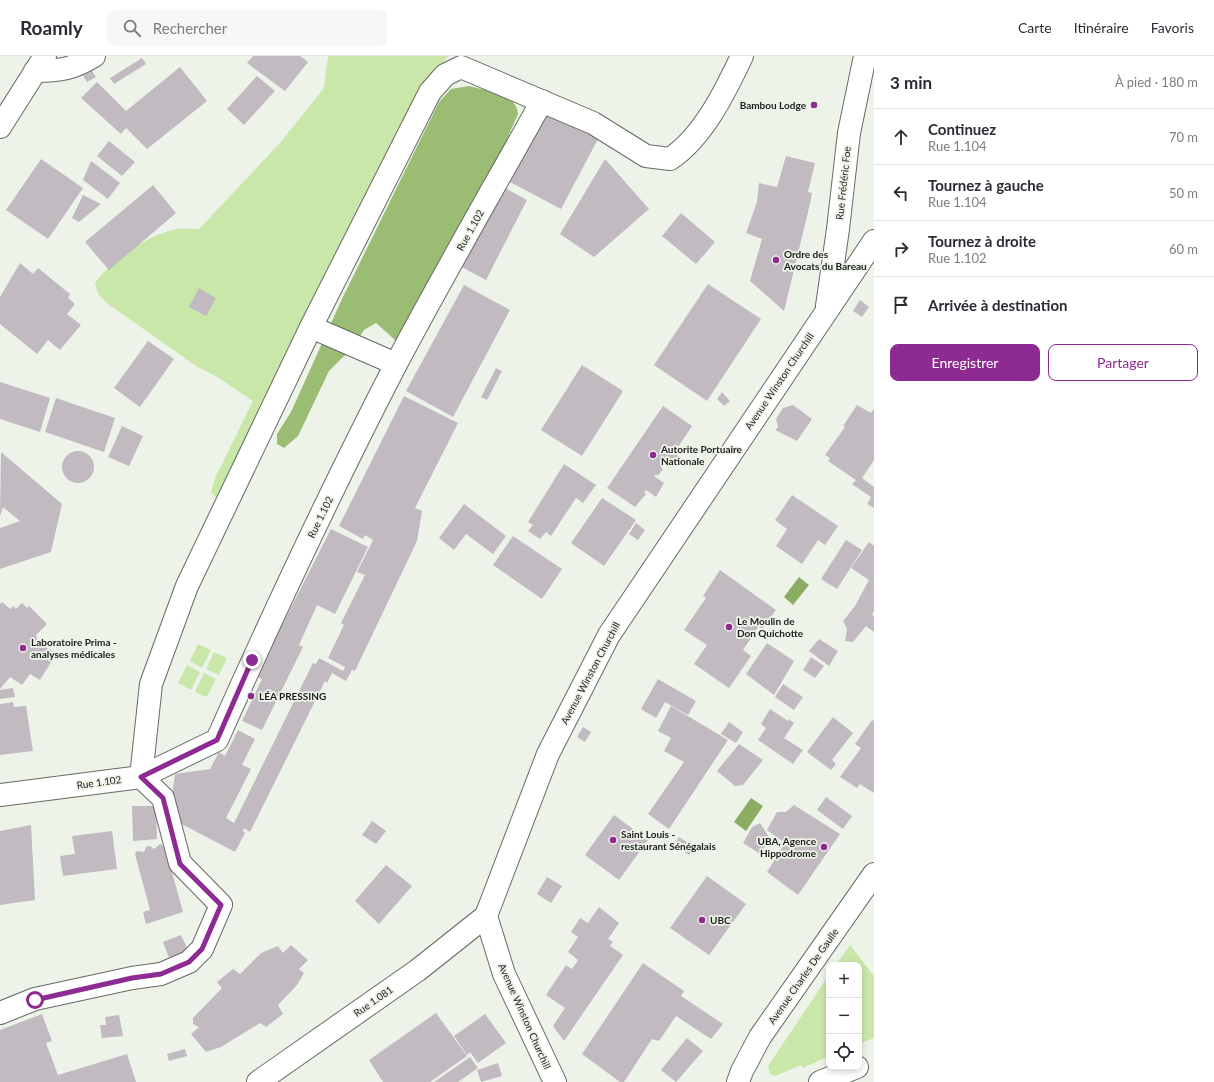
<!DOCTYPE html>
<html lang="fr">
<head>
<meta charset="utf-8">
<style>
	:root { --surface:#fff; --page:#f7f7f7; --text:#2b2b33; --muted:#7c7c81; --line:#e1e1e2; --accent:#8d2b92 }
	body { margin:0; font-family:Lato,sans-serif; background:var(--page); color:var(--text) }
	.controls { position:absolute; right:12px; bottom:12px; display:grid; overflow:hidden; border-radius:8px; box-shadow:0 2px 6px #0003 }
	.controls button { width:36px; height:36px; display:grid; place-items:center; padding:0; border:0; border-bottom:1px solid var(--line); background:var(--surface); color:var(--text); font:20px sans-serif }
	.stop { position:absolute; width:12px; height:12px; margin:-9px; border:3px solid #8d2b92; border-radius:50%; background:#fff }
	.stop.end { background:#8d2b92; border-color:#fff; box-shadow:0 1px 4px #0008 }
	.list { margin:0; padding:0; list-style:none }
	h2 { display:flex; justify-content:space-between; align-items:center; height:52px; margin:0; padding:0 16px; font-size:17px }
	h2 small { font-size:13px; font-weight:400; color:var(--muted) }
	.list li { display:grid; grid-template-columns:26px 1fr auto; gap:12px; align-items:center; box-sizing:border-box; height:56px; padding:0 16px; border-top:1px solid var(--line) }
	.list b { display:block; font-size:15px; white-space:nowrap }
	.list p { margin:0; font-size:13px; white-space:nowrap; color:var(--muted) }
	.list em { font-size:13px; font-style:normal; color:var(--muted) }
	.actions { display:flex; gap:8px; padding:12px 16px }
	.actions a { flex:1; padding:9px 0; border:1px solid var(--accent); border-radius:8px; text-align:center; font-size:14px; color:var(--accent) }
	.actions .main { background:var(--accent); color:#fff }
	.icon { flex:none; width:22px; height:22px; fill:none; stroke:currentColor; stroke-width:2; stroke-linecap:round; stroke-linejoin:round }
	.map { position:relative; flex:none; width:874px; height:1026px; overflow:hidden }
	header { display:flex; align-items:center; gap:24px; box-sizing:border-box; height:56px; padding:0 20px; background:var(--surface); border-bottom:1px solid var(--line) }
	header strong { font-size:19px }
	nav { display:flex; gap:22px; margin-inline-start:auto; font-size:14px }
	.search { width:280px; height:36px; background:var(--page); display:flex; align-items:center; gap:10px; box-sizing:border-box; padding:0 14px; border-radius:8px; color:var(--muted); font-size:15px }
	main { display:flex }
	aside { flex:1; background:var(--surface) }
	.map>svg:first-child { display:block }
</style>
</head>
<body>
<header>
<strong>Roamly</strong>
<div class="search"><svg class="icon" aria-label="search" viewBox="0 0 24 24"><circle cx="10" cy="10" r="6"/><path d="M15 15l6 6"/></svg>Rechercher</div>
<nav><a>Carte</a><a>Itinéraire</a><a>Favoris</a></nav>
</header>
<main>
<div class="map">
<svg width="874" height="1026" viewBox="0 0 874 1026">
	<rect width="100%" height="100%" fill="#eef3ea"/>
	<!-- green -->
	<g fill="#cae7aa">
		<path d="M 328,0 L 449,0 L 440,9 L 230,432 L 216,441 L 211,436 L 215,422 L 253,345 L 219,322 L 196,310 L 108,248 L 98,238 L 95,227 C 111,204 149,178 177,173 C 184,172 192,173 199,173 L 279,88 L 324,32 Z"/>
		<polygon points="198,588 211,594 202,612 190,605"/>
		<polygon points="214,596 227,602 219,619 206,613"/>
		<polygon points="187,609 200,616 191,634 178,627"/>
		<polygon points="204,617 216,623 207,641 195,636"/>
		<polygon points="850,889 874,920 874,982 859,988 859,909 836,909"/>
		<polygon points="829,919 829,1000 803,1012 801,1009 775,1020 770,1018 768,1010"/>
	</g>
	<!-- forest -->
	<path fill="#9bbc73" d="M 469,30 C 487,35 516,36 518,58 L 488,126 L 404,281 L 395,284 L 376,267 L 364,274 L 353,291 L 329,315 L 298,380 L 284,392 L 277,388 L 277,378 L 291,356 L 341,245 L 439,46 L 451,33 Z"/>
	<!-- water -->
	<g fill="#8bac63">
		<polygon points="799,521 809,529 793,549 784,541"/>
		<polygon points="751,742 763,750 746,775 734,766"/>
	</g>
	<!-- building -->
	<g fill="#c1bac1">
		<polygon points="253,0 300,0 308,6 285,35 247,7"/>
		<polygon points="142,2 146,8 114,28 110,22"/>
		<polygon points="180,11 207,45 147,93 126,72 121,78 81,42 97,26 126,55"/>
		<polygon points="92,15 96,21 87,26 83,20"/>
		<polygon points="257,20 275,35 244,69 227,53"/>
		<polygon points="547,56 598,83 561,153 510,126"/>
		<polygon points="109,85 135,106 122,120 97,100"/>
		<polygon points="786,100 815,107 808,136 812,137 809,152 784,255 750,225 762,183 746,177 757,146 759,127 777,131"/>
		<polygon points="41,103 83,132 48,183 6,154"/>
		<polygon points="605,103 649,153 594,201 560,178"/>
		<polygon points="91,105 120,127 108,143 83,124"/>
		<polygon points="153,129 176,157 109,214 85,186"/>
		<polygon points="501,130 527,144 486,224 460,210"/>
		<polygon points="83,139 101,148 79,166 72,162"/>
		<polygon points="681,157 715,186 696,208 662,180"/>
		<polygon points="20,207 33,218 38,212 70,238 68,242 75,248 67,258 81,269 60,294 48,284 37,298 0,268 0,241"/>
		<polygon points="708,228 761,263 707,345 654,309"/>
		<polygon points="464,229 510,254 453,361 406,335"/>
		<polygon points="199,232 216,242 206,260 189,251"/>
		<polygon points="860,244 869,251 862,261 853,255"/>
		<polygon points="148,285 174,303 140,351 114,332"/>
		<polygon points="582,309 623,335 582,400 541,374"/>
		<polygon points="496,312 502,315 487,344 481,341"/>
		<polygon points="0,326 50,342 40,376 0,363"/>
		<polygon points="722,336 730,345 724,350 717,343"/>
		<polygon points="404,340 458,367 415,452 422,455 417,485 355,615 352,614 346,625 332,617 327,627 325,625 250,776 244,772 243,775 245,777 235,796 176,765 170,755 175,718 210,713 219,696 225,700 238,674 255,683 242,709 251,713 226,762 234,767 313,607 316,608 319,602 343,615 345,611 328,602 344,569 341,567 365,519 357,516 373,484 365,479 363,483 339,470"/>
		<polygon points="56,342 115,362 104,396 45,376"/>
		<polygon points="793,349 812,363 797,385 775,374 778,371 776,363 783,352"/>
		<polygon points="857,349 871,357 874,353 874,404 862,422 874,431 874,452 867,448 871,441 852,428 856,424 828,405 830,402 825,399 845,371 843,370"/>
		<polygon points="663,350 692,370 674,397 680,401 673,411 667,406 661,412 663,413 658,420 656,418 654,420 664,427 656,441 646,434 644,436 646,438 635,451 607,432"/>
		<polygon points="122,370 143,380 129,410 108,401"/>
		<circle cx="78" cy="411" r="16"/>
		<polygon points="1,396 62,448 51,496 0,513 0,472 20,465 3,451 0,460"/>
		<polygon points="564,408 596,429 583,447 576,442 551,480 546,476 540,483 528,475 533,469 528,466"/>
		<polygon points="792,439 838,470 825,489 818,484 802,508 776,490 787,473 775,464"/>
		<polygon points="602,442 636,464 604,510 571,487"/>
		<polygon points="464,448 506,480 493,498 466,478 454,494 439,482"/>
		<polygon points="636,467 645,474 638,484 629,478"/>
		<polygon points="331,473 368,491 335,558 317,549 299,589 303,591 262,674 242,665 262,623 256,620"/>
		<polygon points="513,480 562,513 542,543 493,509"/>
		<polygon points="846,484 862,494 837,533 821,523"/>
		<polygon points="869,486 874,490 874,555 872,559 874,560 874,576 866,570 853,586 845,585 847,573 843,565 855,550 869,524 851,512"/>
		<polygon points="720,514 776,554 762,573 759,570 743,594 751,600 729,632 694,608 707,589 684,574 706,542 703,540"/>
		<polygon points="2,546 10,553 13,550 16,553 22,547 27,552 29,550 47,568 36,579 38,586 56,598 40,624 30,618 22,629 10,621 0,633 0,548"/>
		<polygon points="819,583 838,595 829,610 809,595"/>
		<polygon points="767,587 794,605 774,639 746,618"/>
		<polygon points="811,601 824,610 815,622 803,614"/>
		<polygon points="658,623 696,645 688,659 665,646 656,662 641,653"/>
		<polygon points="783,628 803,641 794,654 775,641"/>
		<polygon points="13,632 15,641 0,643 0,634"/>
		<polygon points="13,646 14,651 26,650 33,695 0,699 0,648"/>
		<polygon points="671,650 728,684 669,773 648,758 684,706 664,695 671,682 658,675"/>
		<polygon points="770,653 788,665 789,663 794,667 784,682 803,694 793,708 758,684 766,672 761,668"/>
		<polygon points="833,661 853,677 832,704 836,708 831,714 807,696"/>
		<polygon points="872,664 874,665 874,737 860,728 857,732 840,721 861,692 855,688"/>
		<polygon points="729,666 743,676 736,687 721,678"/>
		<polygon points="583,671 591,676 585,686 577,681"/>
		<polygon points="739,688 763,704 743,729 735,730 717,715"/>
		<polygon points="826,741 852,760 843,773 817,754"/>
		<polygon points="794,749 840,778 798,839 767,816 785,787 767,774 777,756 786,756"/>
		<polygon points="132,750 156,750 157,783 133,785"/>
		<polygon points="614,759 648,784 619,824 585,799"/>
		<polygon points="372,765 386,775 376,788 362,779"/>
		<polygon points="760,767 769,781 768,786 760,798 743,787 752,771"/>
		<polygon points="31,769 35,844 0,849 0,775"/>
		<polygon points="112,775 117,813 63,820 60,800 75,798 72,780"/>
		<polygon points="679,781 694,791 689,799 674,789"/>
		<polygon points="160,788 165,791 183,856 146,868 143,856 150,854 135,798 137,795 144,796 146,791 150,790 154,793"/>
		<polygon points="386,809 412,830 379,868 355,845"/>
		<polygon points="707,820 746,848 709,899 670,872"/>
		<polygon points="547,821 562,830 551,847 537,838"/>
		<polygon points="599,851 619,867 608,883 613,886 610,890 623,899 564,985 553,970 565,952 546,939 566,909 572,913 578,904 568,896 578,881 571,876 580,862 588,867"/>
		<polygon points="181,879 188,894 169,902 163,886"/>
		<polygon points="291,889 308,904 299,913 304,917 297,929 278,949 283,958 266,971 260,967 221,991 206,996 191,978 199,971 193,968 193,962 222,932 217,926 233,913 240,918 261,897 278,890 283,897"/>
		<polygon points="643,907 684,935 681,940 723,968 711,983 676,960 659,985 652,983 624,1026 620,1026 582,998"/>
		<polygon points="436,957 467,1000 430,1026 383,1026 369,1004"/>
		<polygon points="42,958 52,985 46,987 58,1019 127,998 136,1026 0,1026 0,974"/>
		<polygon points="485,958 506,987 478,1007 470,996 467,999 454,980"/>
		<polygon points="119,959 123,980 102,982 100,969 106,969 105,961"/>
		<polygon points="687,982 703,995 676,1026 661,1014"/>
		<polygon points="185,993 187,1000 169,1005 167,998"/>
		<polygon points="470,1001 478,1012 458,1026 434,1026"/>
		<polygon points="498,1007 502,1020 481,1026 477,1014"/>
	</g>
	<g fill="none" stroke-linecap="round" stroke-linejoin="round">
		<defs>
			<g id="minor">
				<path d="M 35,15 C 60,15 73,13 94,0"/>
				<polyline points="0,71 45,0"/>
				<polyline points="827,250 838,173 849,77 865,0"/>
				<polyline points="311,271 396,308"/>
				<path d="M 0,739 L 141,721 L 217,684 C 273,558 332,432 395,310 C 442,221 493,133 542,45"/>
				<path d="M 0,957 L 35,943 L 132,922 L 161,918 L 189,906 L 202,893 L 221,849 L 180,807 L 163,742 L 141,721 L 151,628 L 187,530 L 311,271 L 430,36 L 445,19 L 461,11 L 593,67 L 646,100 L 670,103 C 703,81 725,36 742,0"/>
				<polyline points="258,1026 418,914 486,860"/>
				<polyline points="555,1026 504,918 486,860 548,698 609,579 874,185"/>
			</g>
			<polyline id="major" points="738,1026 742,1015 760,981 874,818"/>
			<polyline id="highway" points="820,1026 857,1011"/>
		</defs>
		<!-- minor casing -->
		<use href="#minor" stroke="#666a63" stroke-width="24"/>
		<!-- major casing -->
		<use href="#major" stroke="#666a63" stroke-width="24"/>
		<!-- highway casing -->
		<use href="#highway" stroke="#666a63" stroke-width="24"/>
		<!-- minor -->
		<use href="#minor" stroke="#fff" stroke-width="22"/>
		<!-- major -->
		<use href="#major" stroke="#fff" stroke-width="22"/>
		<!-- highway -->
		<use href="#highway" stroke="#fff" stroke-width="22"/>
	</g>
	<g fill="none" stroke-linecap="round" stroke-linejoin="round">
		<!-- route -->
		<polyline stroke="#8d2b92" stroke-width="5" points="35,944 132,922 161,918 189,906 202,893 221,849 180,808 163,742 141,721 217,684 252,604"/>
	</g>
	<!-- markers -->
	<g fill="#8d2b92" stroke="#eef3ea" stroke-width="1.5">
		<circle cx="814" cy="49" r="4"/>
		<circle cx="776" cy="204" r="4"/>
		<circle cx="653" cy="399" r="4"/>
		<circle cx="729" cy="571" r="4"/>
		<circle cx="23" cy="592" r="4"/>
		<circle cx="251" cy="640" r="4"/>
		<circle cx="613" cy="784" r="4"/>
		<circle cx="824" cy="791" r="4"/>
		<circle cx="702" cy="864" r="4"/>
	</g>
	<g text-anchor="middle" stroke-width="3.5" stroke-linejoin="round" paint-order="stroke">
		<!-- poi labels -->
		<g font-size="10" font-weight="bold" fill="#1d1e1b" stroke="#eef3ea" text-anchor="start">
			<text x="806" y="53" text-anchor="end">Bambou Lodge</text>
			<text x="784" y="202">Ordre des<tspan x="784" dy="12">Avocats du Bareau</tspan></text>
			<text x="661" y="397">Autorite Portuaire<tspan x="661" dy="12">Nationale</tspan></text>
			<text x="737" y="569">Le Moulin de<tspan x="737" dy="12">Don Quichotte</tspan></text>
			<text x="31" y="590">Laboratoire Prima -<tspan x="31" dy="12">analyses médicales</tspan></text>
			<text x="259" y="644">LÉA PRESSING</text>
			<text x="621" y="782">Saint Louis -<tspan x="621" dy="12">restaurant Sénégalais</tspan></text>
			<text x="816" y="789" text-anchor="end">UBA, Agence<tspan x="816" dy="12">Hippodrome</tspan></text>
			<text x="710" y="868">UBC</text>
		</g>
		<!-- street labels -->
		<g font-size="10" fill="#1d1e1b" stroke="#eef3ea">
			<text transform="translate(843 127) rotate(-84)" y="4">Rue Frédéric Foe</text>
			<text transform="translate(470 174) rotate(-61)" y="4">Rue 1.102</text>
			<text transform="translate(779 325) rotate(-56)" y="4">Avenue Winston Churchill</text>
			<text transform="translate(320 461) rotate(-64)" y="4">Rue 1.102</text>
			<text transform="translate(590 617) rotate(-62)" y="4">Avenue Winston Churchill</text>
			<text transform="translate(99 726) rotate(-8)" y="4">Rue 1.102</text>
			<text transform="translate(803 920) rotate(-55)" y="4">Avenue Charles De Gaulle</text>
			<text transform="translate(373 945) rotate(-35)" y="4">Rue 1.081</text>
			<text transform="translate(525 960) rotate(66)" y="4">Avenue Winston Churchill</text>
		</g>
	</g>
</svg>
<div class="controls">
<button>+</button>
<button>−</button>
<button><svg class="icon" aria-label="locate" viewBox="0 0 24 24"><circle cx="12" cy="12" r="6"/><path d="M12 2v4M12 18v4M2 12h4M18 12h4"/></svg></button>
</div>
<div class="stop" style="left:35px;top:944px"></div>
<div class="stop end" style="left:252px;top:604px"></div>
</div>
<aside>
<h2>3 min<small>À pied · 180 m</small></h2>
<ul class="list">
<li><svg class="icon" aria-label="ahead" viewBox="0 0 24 24"><path d="M12 20V5M6 11l6-6 6 6"/></svg><div><b>Continuez</b><p>Rue 1.104</p></div><em>70 m</em></li>
<li><svg class="icon" aria-label="left" viewBox="0 0 24 24"><path d="M17 20v-9H6M10 6l-5 5 5 5"/></svg><div><b>Tournez à gauche</b><p>Rue 1.104</p></div><em>50 m</em></li>
<li><svg class="icon" aria-label="right" viewBox="0 0 24 24"><path d="M7 20v-9h11M14 6l5 5-5 5"/></svg><div><b>Tournez à droite</b><p>Rue 1.102</p></div><em>60 m</em></li>
<li><svg class="icon" aria-label="arrive" viewBox="0 0 24 24"><path d="M6 21V4h12l-3 4 3 4H6"/></svg><div><b>Arrivée à destination</b></div></li>
</ul>
<div class="actions"><a class="main">Enregistrer</a><a>Partager</a></div>
</aside>
</main>
</body>
</html>
